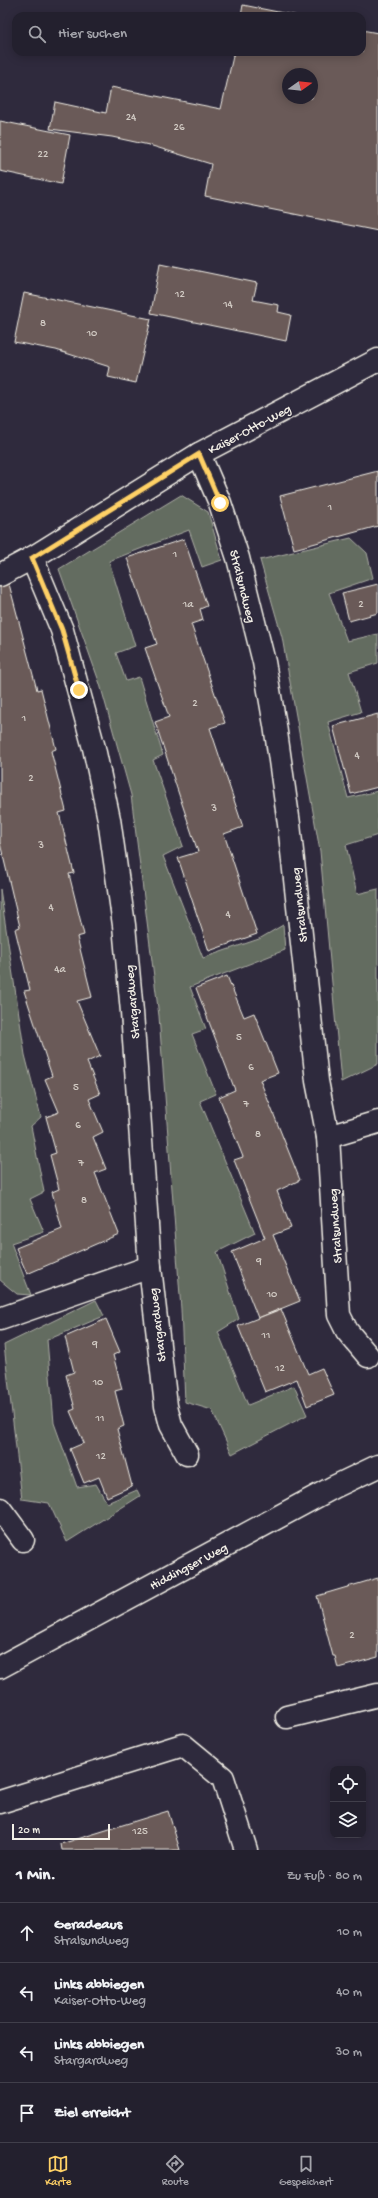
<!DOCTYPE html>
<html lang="de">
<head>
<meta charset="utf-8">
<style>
	:root { --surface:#23202e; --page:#2b2836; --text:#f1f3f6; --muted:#a3a3aa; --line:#403e4a; --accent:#ffd166 }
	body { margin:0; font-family:"Gochi Hand",sans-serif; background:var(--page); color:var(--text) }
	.controls { position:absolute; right:12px; bottom:12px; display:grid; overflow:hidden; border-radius:8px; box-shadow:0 2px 10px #0003 }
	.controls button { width:36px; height:36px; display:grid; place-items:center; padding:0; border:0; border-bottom:1px solid var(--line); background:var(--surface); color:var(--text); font:20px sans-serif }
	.compass { position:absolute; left:282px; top:68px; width:36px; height:36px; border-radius:50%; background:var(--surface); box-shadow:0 2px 10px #0003; rotate:75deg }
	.scale { position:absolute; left:12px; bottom:10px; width:98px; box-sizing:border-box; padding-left:4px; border:2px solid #f4f1e8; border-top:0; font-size:11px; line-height:14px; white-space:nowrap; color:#f4f1e8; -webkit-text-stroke:3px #2f2a3d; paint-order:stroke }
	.stop { position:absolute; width:12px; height:12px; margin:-9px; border:3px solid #ffd166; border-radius:50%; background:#fff }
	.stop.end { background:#ffd166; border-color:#fff; box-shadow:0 1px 4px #0008 }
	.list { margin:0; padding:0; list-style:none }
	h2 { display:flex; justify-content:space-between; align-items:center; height:52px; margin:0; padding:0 16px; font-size:17px }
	h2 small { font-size:13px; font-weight:400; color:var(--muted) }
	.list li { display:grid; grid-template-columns:26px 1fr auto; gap:12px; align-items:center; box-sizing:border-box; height:60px; padding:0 16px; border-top:1px solid var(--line) }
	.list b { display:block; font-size:15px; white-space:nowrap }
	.list p { margin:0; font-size:13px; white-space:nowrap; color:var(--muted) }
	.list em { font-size:13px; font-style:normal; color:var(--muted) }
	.icon { flex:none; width:22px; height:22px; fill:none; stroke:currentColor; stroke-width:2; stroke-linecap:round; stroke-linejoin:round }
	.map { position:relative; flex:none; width:378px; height:1850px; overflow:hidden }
	.search { position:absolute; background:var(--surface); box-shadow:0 2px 10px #0003; left:12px; right:12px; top:12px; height:44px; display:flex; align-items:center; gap:10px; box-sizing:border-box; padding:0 14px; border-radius:12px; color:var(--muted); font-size:15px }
	.sheet { height:292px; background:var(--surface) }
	nav { display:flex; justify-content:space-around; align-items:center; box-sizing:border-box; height:56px; border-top:1px solid var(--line); background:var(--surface); font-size:11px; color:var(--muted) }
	nav a { display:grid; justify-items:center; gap:2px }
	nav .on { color:var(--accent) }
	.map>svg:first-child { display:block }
</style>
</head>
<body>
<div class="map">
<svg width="378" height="1850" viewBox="0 0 378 1850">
	<rect width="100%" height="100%" fill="#2f2a3d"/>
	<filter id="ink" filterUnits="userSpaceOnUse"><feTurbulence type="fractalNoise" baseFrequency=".025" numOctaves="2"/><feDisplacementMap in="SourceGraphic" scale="8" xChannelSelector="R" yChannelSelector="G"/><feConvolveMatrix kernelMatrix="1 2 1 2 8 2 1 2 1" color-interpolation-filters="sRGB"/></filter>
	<g filter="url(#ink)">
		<!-- green -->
		<g fill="#636c60" stroke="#acaea4">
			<polygon points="181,495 208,512 222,560 202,567 189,530 109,561 135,646 116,653 126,681 139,677 163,755 153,760 183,846 163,856 203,958 259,939 283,925 285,950 190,987 206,1029 192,1034 216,1094 200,1101 255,1233 217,1252 239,1319 218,1332 248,1405 294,1386 307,1415 232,1454 212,1410 185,1402 181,1309 159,1016 131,795 100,684 59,569"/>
			<polygon points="351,538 367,553 373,578 329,593 347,641 378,634 378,663 349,672 361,712 328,722 348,798 378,791 378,835 346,845 357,894 378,889 378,1064 341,1082 320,851 282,637 260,560"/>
			<polygon points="0,889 25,1055 41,1117 31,1126 44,1192 30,1199 44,1232 11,1243 31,1295 17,1294 0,1280"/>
			<polygon points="96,1300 104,1316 47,1340 54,1423 77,1487 96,1484 107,1503 137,1490 140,1496 67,1542 49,1503 22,1499 4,1345"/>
		</g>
		<!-- building -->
		<g fill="#6a5a58" stroke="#f4f1e8" fill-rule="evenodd">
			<polygon points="243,5 288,14 299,16 241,16"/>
			<path d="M 362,30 L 378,33 L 378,231 L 205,196 L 211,164 L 149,145 L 112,137 L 50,129 L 55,102 L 106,113 L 111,87 L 221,109 L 234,52 L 362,52 ZM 288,74 L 312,74 L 312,98 L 288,98 Z"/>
			<polygon points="0,121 70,135 61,184 0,171"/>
			<polygon points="160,263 257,283 253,300 279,305 278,312 291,315 286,341 151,313"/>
			<polygon points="24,293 151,319 136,383 108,377 110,367 56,350 14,342"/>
			<polygon points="378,471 378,526 294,549 280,496"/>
			<polygon points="184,539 207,606 200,609 203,620 191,624 225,723 210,728 243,827 224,834 257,934 209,951 178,858 198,852 155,722 169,717 145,648 157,644 127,558"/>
			<polygon points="9,584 37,690 41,689 56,749 51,751 66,811 59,813 74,873 69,874 84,935 77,937 92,997 77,1001 100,1056 87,1062 100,1094 89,1099 103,1132 93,1137 106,1169 95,1173 119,1234 27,1274 16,1248 62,1229 52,1192 59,1189 50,1155 56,1153 46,1117 59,1112 45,1079 52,1076 24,991 30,990 15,929 20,927 0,843 0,587"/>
			<polygon points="378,584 378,613 349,621 342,593"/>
			<polygon points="378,714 378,787 351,794 333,726"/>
			<polygon points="227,976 244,1017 254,1013 278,1073 260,1080 300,1180 277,1191 291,1228 273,1235 300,1301 258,1318 232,1252 265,1238 234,1160 243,1157 219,1097 235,1090 196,988"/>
			<polygon points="281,1309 308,1374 322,1368 334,1395 307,1406 297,1379 265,1392 238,1326"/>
			<polygon points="106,1319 120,1352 113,1355 122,1389 115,1391 124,1426 117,1429 132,1486 107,1497 99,1477 84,1483 70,1449 84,1443 70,1411 75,1409 66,1375 74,1372 65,1337"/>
			<polygon points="378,1578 378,1657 338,1668 335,1656 333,1656 317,1596"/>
			<polygon points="168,1811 180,1850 62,1850 61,1844"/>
		</g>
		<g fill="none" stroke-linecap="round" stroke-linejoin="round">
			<defs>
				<g id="minor">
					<polyline points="199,454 220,503 238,558 264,662 275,725 289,824 317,1081 328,1137 339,1315 347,1331 368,1356"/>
					<polyline points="32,558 62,630 94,748 109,819 124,925 132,1012 150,1267 166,1406 171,1425 187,1454"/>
					<polyline points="0,575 32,558 199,454 378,360"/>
					<polyline points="328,1137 378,1122"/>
					<polyline points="0,1319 150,1267"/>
					<polyline points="0,1509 23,1540"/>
					<polyline points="287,1717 378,1695"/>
					<polyline points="0,1802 183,1745 223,1778 246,1850"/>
				</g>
				<polyline id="major" points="0,1667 334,1487 378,1466"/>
			</defs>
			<!-- minor casing -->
			<use href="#minor" stroke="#f4f1e8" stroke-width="25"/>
			<!-- major casing -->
			<use href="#major" stroke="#f4f1e8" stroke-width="25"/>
			<!-- minor -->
			<use href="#minor" stroke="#2f2a3d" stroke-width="22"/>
			<!-- major -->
			<use href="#major" stroke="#2f2a3d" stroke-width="22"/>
		</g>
	</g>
	<g fill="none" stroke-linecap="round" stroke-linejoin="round" filter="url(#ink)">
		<!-- route -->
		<polyline stroke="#ffd166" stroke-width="5" points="79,690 62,630 32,558 199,454 220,503"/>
	</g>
	<g text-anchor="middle" stroke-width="3" stroke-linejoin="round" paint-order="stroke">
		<!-- number labels -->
		<g font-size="11" fill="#d2cbc4">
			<text x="131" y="120">24</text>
			<text x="179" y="130">26</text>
			<text x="43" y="157">22</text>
			<text x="180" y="297">12</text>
			<text x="228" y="307">14</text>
			<text x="43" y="326">8</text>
			<text x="92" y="336">10</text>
			<text x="330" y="510">1</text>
			<text x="175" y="557">1</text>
			<text x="188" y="607">1a</text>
			<text x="361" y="607">2</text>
			<text x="195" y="706">2</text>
			<text x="24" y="721">1</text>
			<text x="357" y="758">4</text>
			<text x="31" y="781">2</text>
			<text x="214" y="811">3</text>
			<text x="41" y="848">3</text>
			<text x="51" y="910">4</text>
			<text x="228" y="917">4</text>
			<text x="60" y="972">4a</text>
			<text x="239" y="1040">5</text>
			<text x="251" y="1070">6</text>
			<text x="76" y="1090">5</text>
			<text x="246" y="1107">7</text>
			<text x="78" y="1128">6</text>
			<text x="258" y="1137">8</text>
			<text x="81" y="1166">7</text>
			<text x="84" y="1203">8</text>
			<text x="259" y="1264">9</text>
			<text x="272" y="1297">10</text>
			<text x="266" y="1338">11</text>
			<text x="95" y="1347">9</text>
			<text x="280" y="1371">12</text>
			<text x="98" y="1385">10</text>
			<text x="100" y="1421">11</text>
			<text x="101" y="1459">12</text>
			<text x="352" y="1638">2</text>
			<text x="140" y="1834">125</text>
		</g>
		<!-- street labels -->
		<g font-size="13" fill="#f4f1e8" stroke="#2f2a3d">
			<text transform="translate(249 428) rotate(-28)" y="5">Kaiser-Otto-Weg</text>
			<text transform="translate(244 586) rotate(76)" y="5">Stralsundweg</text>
			<text transform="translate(298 905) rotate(-96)" y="5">Stralsundweg</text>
			<text transform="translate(131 1002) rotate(-95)" y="5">Stargardweg</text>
			<text transform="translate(334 1226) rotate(-94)" y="5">Stralsundweg</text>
			<text transform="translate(156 1325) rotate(-97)" y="5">Stargardweg</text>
			<text transform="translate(188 1565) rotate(-28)" y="5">Hiddingser Weg</text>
		</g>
	</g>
</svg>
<div class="controls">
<button><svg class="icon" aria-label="locate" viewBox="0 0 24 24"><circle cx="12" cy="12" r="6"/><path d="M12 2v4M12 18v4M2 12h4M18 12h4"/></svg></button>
<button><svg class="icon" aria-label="layers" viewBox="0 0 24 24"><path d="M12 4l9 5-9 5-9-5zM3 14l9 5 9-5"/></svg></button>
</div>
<svg class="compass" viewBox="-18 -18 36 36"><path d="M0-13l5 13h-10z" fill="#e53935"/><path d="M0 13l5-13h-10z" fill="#a3a3aa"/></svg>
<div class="scale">20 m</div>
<div class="stop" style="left:220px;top:503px"></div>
<div class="stop end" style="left:79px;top:690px"></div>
<div class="search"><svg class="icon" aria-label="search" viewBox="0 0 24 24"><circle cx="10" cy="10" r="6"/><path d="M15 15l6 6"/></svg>Hier suchen</div>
</div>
<section class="sheet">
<h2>1 Min.<small>Zu Fuß · 80 m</small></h2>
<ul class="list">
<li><svg class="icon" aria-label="ahead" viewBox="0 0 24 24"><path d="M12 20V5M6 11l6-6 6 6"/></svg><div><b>Geradeaus</b><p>Stralsundweg</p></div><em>10 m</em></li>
<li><svg class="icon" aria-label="left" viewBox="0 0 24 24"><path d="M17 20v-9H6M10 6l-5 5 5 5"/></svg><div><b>Links abbiegen</b><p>Kaiser-Otto-Weg</p></div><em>40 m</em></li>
<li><svg class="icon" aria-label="left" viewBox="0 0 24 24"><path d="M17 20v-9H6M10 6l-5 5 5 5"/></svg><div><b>Links abbiegen</b><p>Stargardweg</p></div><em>30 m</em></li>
<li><svg class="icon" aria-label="arrive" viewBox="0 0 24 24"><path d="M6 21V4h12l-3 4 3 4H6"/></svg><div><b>Ziel erreicht</b></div></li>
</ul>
</section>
<nav>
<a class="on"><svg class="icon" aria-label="map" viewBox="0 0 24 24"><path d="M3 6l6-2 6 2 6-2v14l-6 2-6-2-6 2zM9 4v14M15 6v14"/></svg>Karte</a>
<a><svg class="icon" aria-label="directions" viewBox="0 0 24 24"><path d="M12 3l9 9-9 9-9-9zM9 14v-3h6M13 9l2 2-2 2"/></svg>Route</a>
<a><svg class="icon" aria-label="saved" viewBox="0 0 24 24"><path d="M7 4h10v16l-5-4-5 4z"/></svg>Gespeichert</a>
</nav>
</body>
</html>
